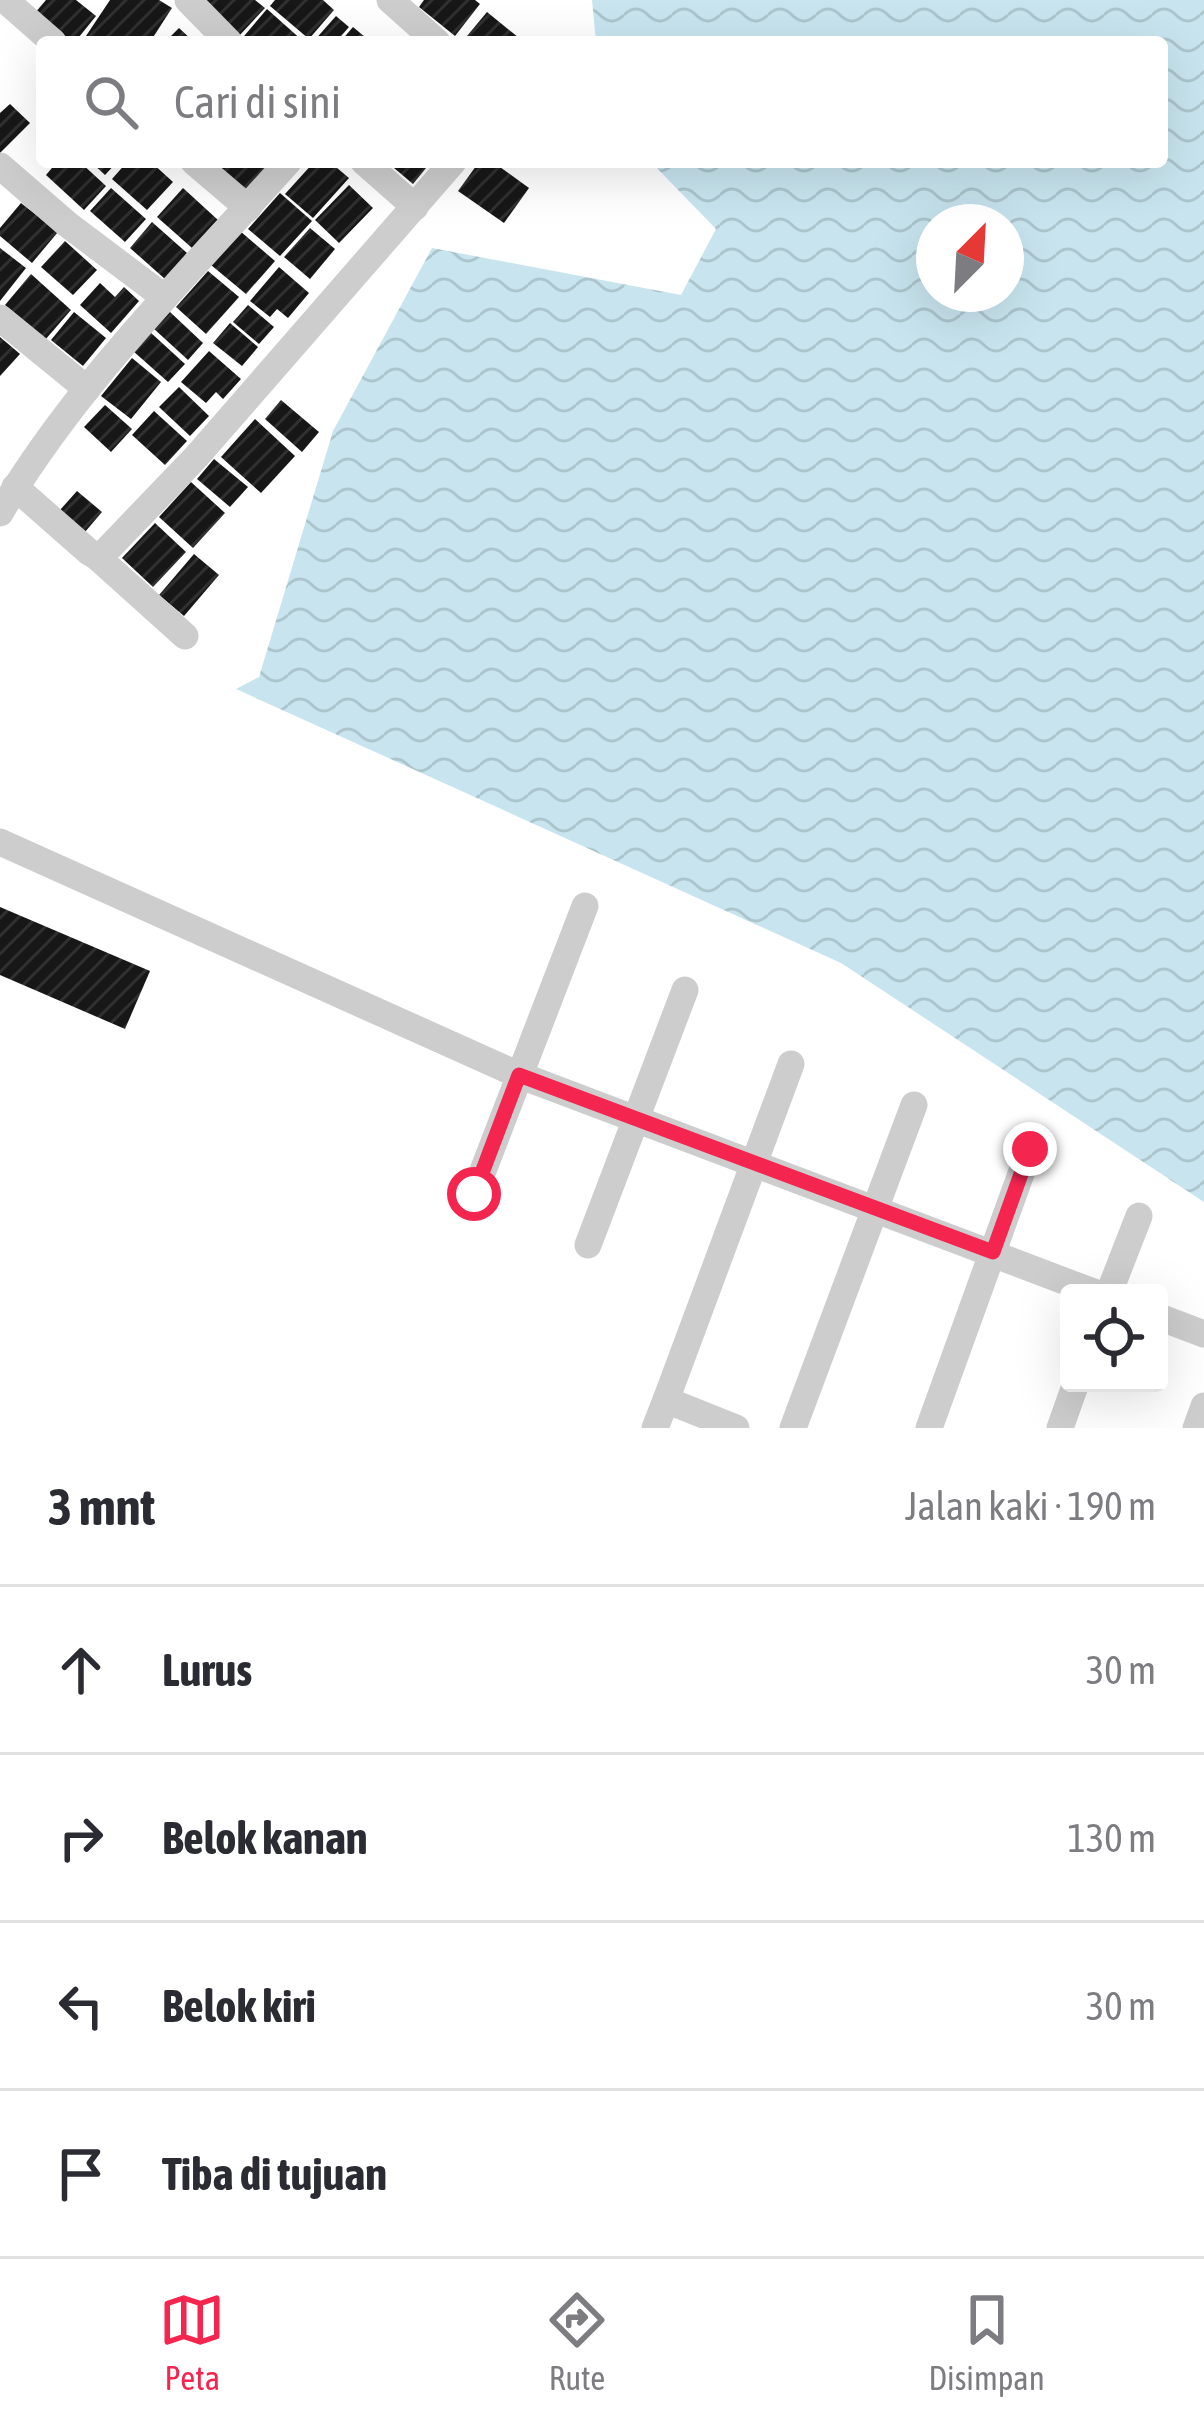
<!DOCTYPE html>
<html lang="id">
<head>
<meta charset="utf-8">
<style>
	:root { --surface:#fff; --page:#f2f2f3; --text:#2b2b33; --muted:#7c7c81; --line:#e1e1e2; --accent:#f4254f }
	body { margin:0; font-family:"Asap Condensed",sans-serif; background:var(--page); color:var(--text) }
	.controls { position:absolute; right:36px; bottom:36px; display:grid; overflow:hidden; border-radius:12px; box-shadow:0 12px 48px #0002 }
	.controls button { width:108px; height:108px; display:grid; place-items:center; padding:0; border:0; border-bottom:3px solid var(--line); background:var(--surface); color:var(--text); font:60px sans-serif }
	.compass { position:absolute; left:916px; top:204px; width:108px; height:108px; border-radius:50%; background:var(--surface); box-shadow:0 12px 48px #0002; rotate:24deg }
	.stop { position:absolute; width:36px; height:36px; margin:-27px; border:9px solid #f4254f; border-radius:50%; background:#fff }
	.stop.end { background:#f4254f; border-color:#fff; box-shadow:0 3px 12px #0008 }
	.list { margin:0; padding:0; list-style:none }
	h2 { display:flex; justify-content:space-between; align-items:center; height:156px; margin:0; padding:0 48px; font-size:51px }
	h2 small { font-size:39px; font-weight:400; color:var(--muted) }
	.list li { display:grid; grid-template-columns:78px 1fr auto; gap:36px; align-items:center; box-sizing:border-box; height:168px; padding:0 48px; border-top:3px solid var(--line) }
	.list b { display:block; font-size:45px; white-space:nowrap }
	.list em { font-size:39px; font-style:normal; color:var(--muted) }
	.icon { flex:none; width:66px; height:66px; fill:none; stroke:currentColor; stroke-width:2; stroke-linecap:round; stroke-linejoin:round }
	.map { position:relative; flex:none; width:1204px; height:1428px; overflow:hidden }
	.search { position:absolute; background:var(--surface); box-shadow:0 12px 48px #0002; left:36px; right:36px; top:36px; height:132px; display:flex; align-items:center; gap:30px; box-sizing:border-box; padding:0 42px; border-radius:12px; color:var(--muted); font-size:45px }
	.sheet { height:828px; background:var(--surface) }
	nav { display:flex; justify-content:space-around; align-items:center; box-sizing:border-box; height:168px; border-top:3px solid var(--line); background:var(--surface); font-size:33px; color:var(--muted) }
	nav a { display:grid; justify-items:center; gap:6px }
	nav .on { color:var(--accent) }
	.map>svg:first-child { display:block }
</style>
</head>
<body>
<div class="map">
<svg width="1204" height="1428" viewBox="0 0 1204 1428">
	<defs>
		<pattern id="water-waves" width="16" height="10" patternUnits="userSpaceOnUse" patternTransform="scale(3)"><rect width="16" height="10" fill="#c8e5ef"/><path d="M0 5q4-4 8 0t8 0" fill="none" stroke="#acc5cd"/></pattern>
		<pattern id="building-hatch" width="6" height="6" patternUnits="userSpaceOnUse" patternTransform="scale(3)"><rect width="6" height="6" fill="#171717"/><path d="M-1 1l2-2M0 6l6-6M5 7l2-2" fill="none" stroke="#303030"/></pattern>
	</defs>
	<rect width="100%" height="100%" fill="#fff"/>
	<!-- water -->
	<path fill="url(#water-waves)" fill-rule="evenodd" d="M 592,0 L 1204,0 L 1204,1202 L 841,963 L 236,689 L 259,677 L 333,431 L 432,248 L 681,295 L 716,229 L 651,162 L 1162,162 L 1162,42 L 596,42 ZM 934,222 L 1006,222 L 1006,294 L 934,294 Z"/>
	<!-- building -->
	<g fill="url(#building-hatch)">
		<polygon points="46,0 76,0 96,16 75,42 70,42 34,14"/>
		<polygon points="110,0 159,0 172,8 150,42 82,42"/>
		<polygon points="196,0 255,0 265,8 238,37"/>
		<polygon points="275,0 323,0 334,10 309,39 270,6"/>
		<polygon points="424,0 475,0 480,4 455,36 419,7"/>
		<polygon points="267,9 304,42 239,42"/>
		<polygon points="487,12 524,42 462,42"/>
		<polygon points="336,16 349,27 336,42 313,42"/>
		<polygon points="353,27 371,42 340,42"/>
		<polygon points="179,28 194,42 165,42"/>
		<polygon points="10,104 30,123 0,153 0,113"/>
		<polygon points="57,162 80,162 106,186 84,210 46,175"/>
		<polygon points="91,162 117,162 105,175"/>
		<polygon points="127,162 151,162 173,182 147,210 112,179"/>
		<polygon points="204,162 261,162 271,171 246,199"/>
		<polygon points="314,162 330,162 349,178 313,218 285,194"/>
		<polygon points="387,162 431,162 413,184"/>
		<polygon points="479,162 493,162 529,188 504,223 458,191"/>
		<polygon points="349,185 373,208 339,243 315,220"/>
		<polygon points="111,188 146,219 125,242 90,211"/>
		<polygon points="183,188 218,220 192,248 157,217"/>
		<polygon points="280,193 312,221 280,256 248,229"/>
		<polygon points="21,203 58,232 32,263 0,236 0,228"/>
		<polygon points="152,222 187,253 165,279 130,248"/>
		<polygon points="310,228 335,249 310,279 284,257"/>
		<polygon points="240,231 275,261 246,294 211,265"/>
		<polygon points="65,241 97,270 73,295 41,267"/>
		<polygon points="0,248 26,268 0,301"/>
		<polygon points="279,267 309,293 288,318 277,309 270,317 250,301"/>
		<polygon points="208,271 239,297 206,334 176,307"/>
		<polygon points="31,274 71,310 45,340 5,305"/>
		<polygon points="100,283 115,297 124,287 139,301 111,333 80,305"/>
		<polygon points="248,305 274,327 259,344 233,322"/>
		<polygon points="169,311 203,343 188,360 153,328"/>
		<polygon points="74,312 106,338 83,366 51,340"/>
		<polygon points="230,323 258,347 242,366 213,343"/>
		<polygon points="150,332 185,364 168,382 133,351"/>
		<polygon points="0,337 20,354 0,376"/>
		<polygon points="209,351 241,379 223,399 216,392 206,403 181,382"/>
		<polygon points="132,358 161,382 131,419 101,396"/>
		<polygon points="179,387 209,416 190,436 159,407"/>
		<polygon points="281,400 319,432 302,452 265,419"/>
		<polygon points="105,405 132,429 111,452 84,427"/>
		<polygon points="154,411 187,441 165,465 132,435"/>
		<polygon points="255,419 295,456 261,493 221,457"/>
		<polygon points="214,459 248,487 230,507 197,479"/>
		<polygon points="191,482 225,513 193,548 159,517"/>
		<polygon points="77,491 102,512 85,532 60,510"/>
		<polygon points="155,523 186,552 153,587 122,558"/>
		<polygon points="194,554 219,575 184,616 159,595"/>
		<polygon points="0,907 150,971 125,1029 0,975"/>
	</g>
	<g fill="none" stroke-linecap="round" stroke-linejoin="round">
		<!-- minor -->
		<g stroke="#cdcdcd" stroke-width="27">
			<polyline points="5,0 53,42"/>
			<polyline points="188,0 229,42"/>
			<polyline points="390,0 437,42"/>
			<polyline points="194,162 248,208"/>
			<polyline points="364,162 415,207"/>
			<polyline points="0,166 67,224 164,297"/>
			<polyline points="0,318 87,389"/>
			<polyline points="15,487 89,552 96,556 105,552 197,456 453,162"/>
			<path d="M 0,513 C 78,382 187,275 288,162"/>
			<polyline points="96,556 185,636"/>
			<polyline points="0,842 519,1075 1096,1293"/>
			<polyline points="474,1194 585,906"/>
			<polyline points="588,1245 685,990"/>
			<polyline points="1109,1293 1139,1216"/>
			<polyline points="1159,1317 1204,1334"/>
			<polyline points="666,1400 791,1064"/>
			<polyline points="655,1428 666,1400 736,1428"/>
			<polyline points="793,1428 914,1105"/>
			<polyline points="929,1428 1030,1149"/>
			<polyline points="1060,1428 1076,1383"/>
			<polyline points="1196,1428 1204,1406"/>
		</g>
	</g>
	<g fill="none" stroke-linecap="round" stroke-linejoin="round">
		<!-- route -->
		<polyline stroke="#f4254f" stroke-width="15" points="474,1194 519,1075 993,1252 1030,1149"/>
	</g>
</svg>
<div class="controls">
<button><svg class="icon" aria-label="locate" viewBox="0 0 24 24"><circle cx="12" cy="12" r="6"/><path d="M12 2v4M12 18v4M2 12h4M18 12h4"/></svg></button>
</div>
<svg class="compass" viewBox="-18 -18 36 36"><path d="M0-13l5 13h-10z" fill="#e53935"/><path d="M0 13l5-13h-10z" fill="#7c7c81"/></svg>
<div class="stop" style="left:474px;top:1194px"></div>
<div class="stop end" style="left:1030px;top:1149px"></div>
<div class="search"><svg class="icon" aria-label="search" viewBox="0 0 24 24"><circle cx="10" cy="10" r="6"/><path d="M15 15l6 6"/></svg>Cari di sini</div>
</div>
<section class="sheet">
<h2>3 mnt<small>Jalan kaki · 190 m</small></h2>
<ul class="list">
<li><svg class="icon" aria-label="ahead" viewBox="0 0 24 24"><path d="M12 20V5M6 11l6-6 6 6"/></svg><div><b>Lurus</b></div><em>30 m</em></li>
<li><svg class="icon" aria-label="right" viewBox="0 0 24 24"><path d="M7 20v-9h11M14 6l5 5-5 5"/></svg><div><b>Belok kanan</b></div><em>130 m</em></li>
<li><svg class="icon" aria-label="left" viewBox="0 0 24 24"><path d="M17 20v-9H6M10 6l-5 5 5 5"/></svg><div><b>Belok kiri</b></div><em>30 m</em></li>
<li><svg class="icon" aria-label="arrive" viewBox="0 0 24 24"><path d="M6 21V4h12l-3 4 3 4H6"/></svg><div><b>Tiba di tujuan</b></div></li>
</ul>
</section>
<nav>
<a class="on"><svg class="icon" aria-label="map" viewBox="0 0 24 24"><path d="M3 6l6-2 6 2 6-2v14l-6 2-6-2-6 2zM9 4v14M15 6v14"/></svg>Peta</a>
<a><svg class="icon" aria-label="directions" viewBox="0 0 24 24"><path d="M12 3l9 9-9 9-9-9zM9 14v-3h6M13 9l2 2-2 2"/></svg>Rute</a>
<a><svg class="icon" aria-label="saved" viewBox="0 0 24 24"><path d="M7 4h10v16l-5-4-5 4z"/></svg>Disimpan</a>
</nav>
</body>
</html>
